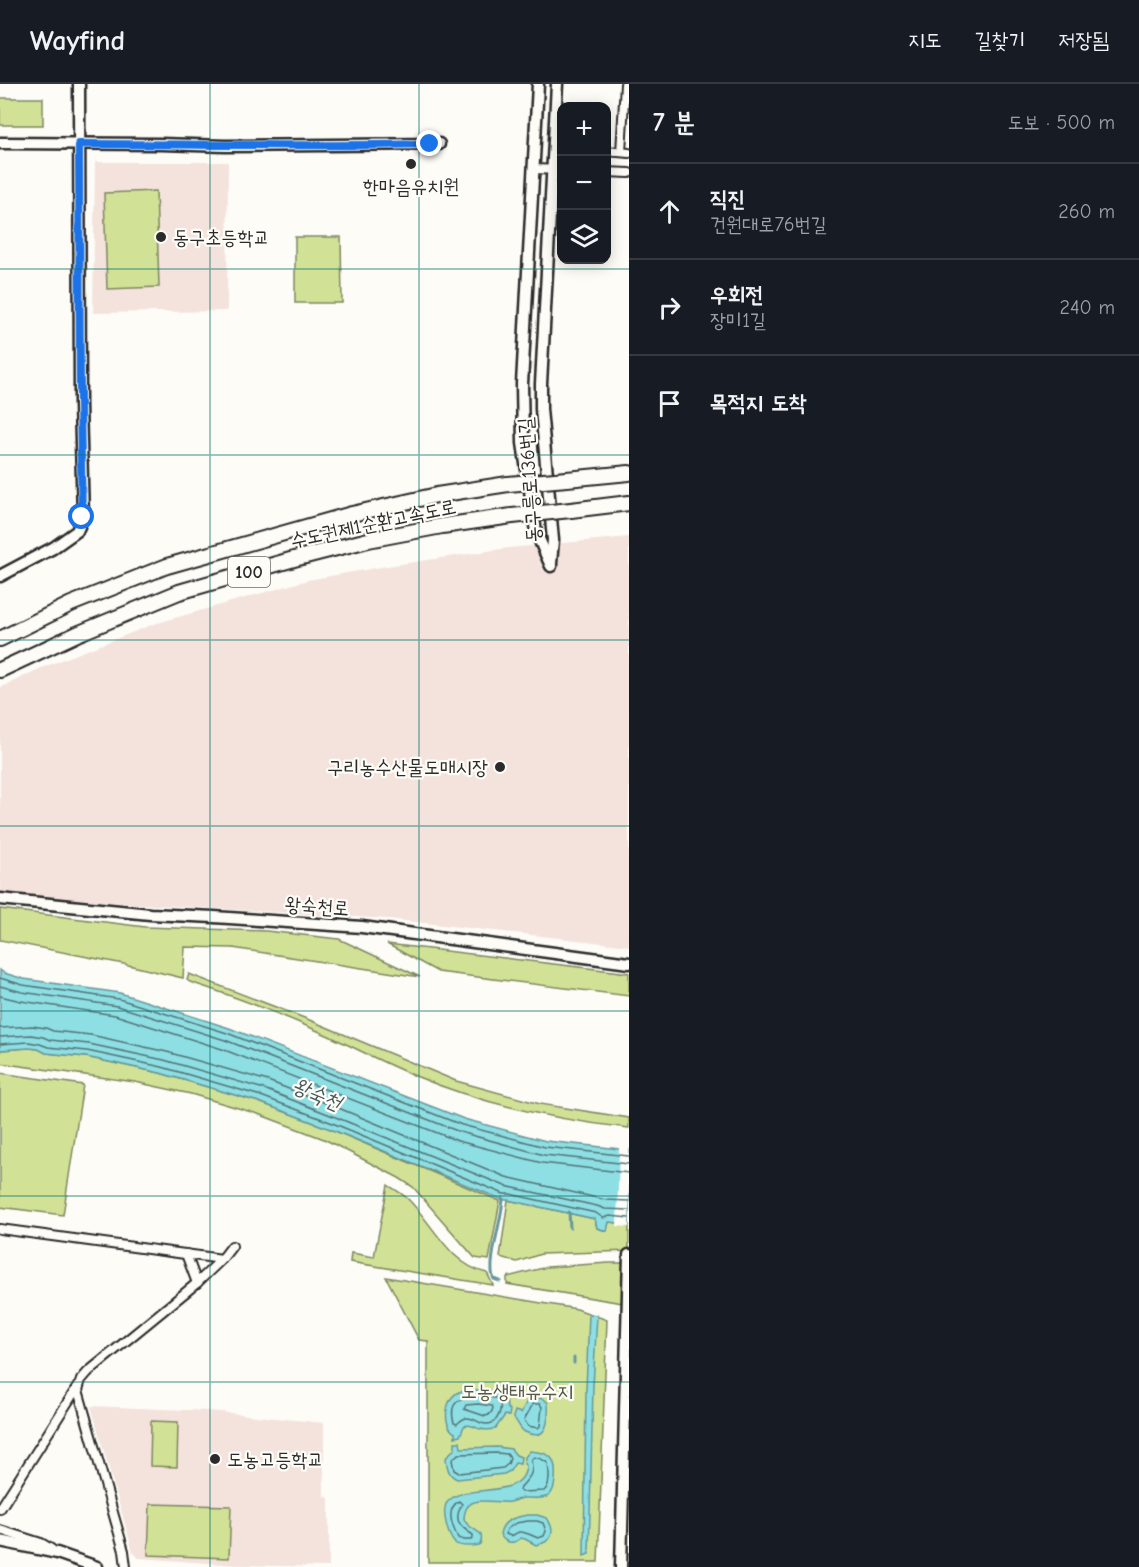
<!DOCTYPE html>
<html lang="ko">
<head>
<meta charset="utf-8">
<style>
	:root { --surface:#171b24; --page:#20242c; --text:#f1f3f6; --muted:#9ea1a6; --line:#363941 }
	body { margin:0; font-family:"Comic Neue","Poor Story",sans-serif; background:var(--page); color:var(--text) }
	.controls { position:absolute; right:18px; top:18px; display:grid; overflow:hidden; border-radius:12px; box-shadow:0 3px 15px #0003 }
	.controls button { width:54px; height:54px; display:grid; place-items:center; padding:0; border:0; border-bottom:2px solid var(--line); background:var(--surface); color:var(--text); font:30px sans-serif }
	.stop { position:absolute; width:18px; height:18px; margin:-14px; border:4px solid #1a73e8; border-radius:50%; background:#fff }
	.stop.end { background:#1a73e8; border-color:#fff; box-shadow:0 2px 6px #0008 }
	.list { margin:0; padding:0; list-style:none }
	h2 { display:flex; justify-content:space-between; align-items:center; height:78px; margin:0; padding:0 24px; font-size:26px }
	h2 small { font-size:20px; font-weight:400; color:var(--muted) }
	.list li { display:grid; grid-template-columns:39px 1fr auto; gap:18px; align-items:center; box-sizing:border-box; height:96px; padding:0 24px; border-top:2px solid var(--line) }
	.list b { display:block; font-size:22px; white-space:nowrap }
	.list p { margin:0; font-size:20px; white-space:nowrap; color:var(--muted) }
	.list em { font-size:20px; font-style:normal; color:var(--muted) }
	.icon { flex:none; width:33px; height:33px; fill:none; stroke:currentColor; stroke-width:2; stroke-linecap:round; stroke-linejoin:round }
	.map { position:relative; flex:none; width:629px; height:1483px; overflow:hidden }
	header { display:flex; align-items:center; gap:36px; box-sizing:border-box; height:84px; padding:0 30px; background:var(--surface); border-bottom:2px solid var(--line) }
	header strong { font-size:28px }
	nav { display:flex; gap:33px; margin-inline-start:auto; font-size:21px }
	main { display:flex }
	aside { flex:1; background:var(--surface) }
	.map>svg:first-child { display:block }
</style>
</head>
<body>
<header>
<strong>Wayfind</strong>
<nav><a>지도</a><a>길찾기</a><a>저장됨</a></nav>
</header>
<main>
<div class="map">
<svg width="629" height="1483" viewBox="0 0 629 1483">
	<rect width="100%" height="100%" fill="#fdfcf7"/>
	<filter id="ink" filterUnits="userSpaceOnUse"><feTurbulence type="fractalNoise" baseFrequency=".0167" numOctaves="2"/><feDisplacementMap in="SourceGraphic" scale="12" xChannelSelector="R" yChannelSelector="G"/><feConvolveMatrix kernelMatrix="1 2 1 2 8 2 1 2 1" color-interpolation-filters="sRGB"/></filter>
	<g filter="url(#ink)">
		<!-- built -->
		<g fill="#f4e2dc">
			<polygon points="95,78 228,78 227,227 93,229"/>
			<polygon points="629,453 629,862 389,835 123,819 0,809 0,604 41,584 154,540 308,496 381,483 508,464"/>
			<polygon points="91,1322 210,1327 324,1339 324,1412 329,1414 329,1483 235,1481 139,1474 133,1468"/>
		</g>
		<!-- green -->
		<g fill="#d1e296" stroke="#7e8660" stroke-width="1.5">
			<rect x="0" y="14" width="43" height="27"/>
			<polygon points="156,107 159,203 107,205 104,109"/>
			<polygon points="295,153 341,153 342,219 295,219"/>
			<polygon points="0,825 145,843 266,847 339,855 420,893 233,864 185,863 183,894 124,880 0,856"/>
			<polygon points="387,860 629,889 629,912 438,888"/>
			<path d="M 189,890 L 307,935 L 456,997 L 540,1020 L 629,1034 L 629,1044 C 555,1036 482,1020 413,991 C 381,978 350,961 318,947 C 276,928 233,912 190,898 L 187,896 Z"/>
			<polygon points="29,964 39,965 46,969 86,973 160,989 259,1018 328,1044 500,1117 489,1176 475,1174 413,1103 399,1094 324,1055 258,1030 191,1010 135,998 0,979 0,966"/>
			<polygon points="0,989 83,1001 63,1131 0,1123"/>
			<path d="M 388,1101 C 394,1105 401,1109 407,1114 C 433,1139 449,1181 487,1189 L 493,1201 L 350,1178 L 351,1169 L 374,1173 Z"/>
			<polygon points="508,1116 595,1135 597,1144 606,1147 609,1138 629,1140 629,1167 541,1170 517,1178 500,1173"/>
			<polygon points="609,1179 629,1179 629,1220 507,1200 507,1193 547,1183"/>
			<polygon points="386,1193 577,1225 607,1236 598,1478 428,1478 428,1257 419,1256"/>
			<polygon points="151,1337 178,1338 177,1383 150,1382"/>
			<polygon points="150,1420 231,1422 229,1474 148,1471"/>
		</g>
		<!-- water -->
		<g fill="#8ddfe4" stroke="#66979a" stroke-width="1.5">
			<polygon points="0,886 4,889 24,895 120,909 229,944 464,1035 546,1057 629,1066 629,1140 609,1138 607,1147 597,1144 595,1135 508,1116 503,1116 328,1044 259,1018 160,989 86,973 46,969 38,965 29,964 0,966"/>
			<polygon points="589,1230 597,1231 593,1303 589,1470 584,1472 586,1305"/>
			<path d="M 478,1306 L 498,1309 L 506,1313 L 507,1324 L 510,1326 L 509,1332 L 505,1331 L 495,1345 C 491,1345 485,1347 481,1345 C 474,1344 472,1339 464,1342 L 460,1352 L 455,1353 L 455,1349 C 442,1342 444,1314 459,1308 C 464,1306 472,1307 478,1306 Z"/>
			<path d="M 529,1313 L 544,1315 L 548,1319 C 549,1335 548,1359 525,1348 C 519,1345 518,1337 513,1333 L 515,1327 L 521,1329 Z"/>
			<path d="M 455,1358 L 460,1358 L 461,1364 L 497,1363 L 511,1365 L 516,1371 L 521,1373 L 520,1380 L 515,1379 L 510,1387 L 504,1390 L 457,1395 C 448,1391 447,1383 446,1374 L 451,1368 L 455,1365 Z"/>
			<path d="M 530,1367 C 537,1368 547,1368 552,1375 C 557,1382 557,1410 546,1413 C 539,1415 530,1414 523,1414 C 518,1415 513,1417 509,1418 C 493,1420 464,1407 464,1436 L 468,1441 L 481,1450 C 483,1462 479,1462 468,1462 C 463,1462 459,1462 455,1459 C 448,1453 442,1429 446,1420 C 460,1396 525,1419 526,1381 L 524,1380 L 525,1373 Z"/>
			<path d="M 528,1431 L 537,1431 L 547,1434 C 556,1448 553,1458 536,1461 L 525,1455 L 521,1454 C 513,1461 504,1459 500,1450 C 502,1436 515,1433 528,1431 Z"/>
		</g>
		<!-- pier -->
		<polygon fill="#fdfcf7" points="619,1063 629,1063 629,1143 617,1142"/>
		<g fill="none" stroke-linecap="round" stroke-linejoin="round">
			<!-- shore -->
			<g stroke="#527375" stroke-width="1.5">
				<polyline points="0,894 23,901 119,915 227,949 462,1041 545,1063 629,1072"/>
				<polyline points="0,902 22,908 117,922 225,956 460,1048 544,1071 629,1080"/>
				<polyline points="0,912 21,917 115,931 222,965 458,1057 542,1079 629,1089"/>
				<polyline points="0,944 32,942 46,944 53,947 91,951 167,968 268,997 336,1023 506,1093 606,1116 629,1117"/>
				<polyline points="0,953 31,951 43,953 50,956 89,960 164,976 264,1005 333,1032 505,1102 597,1122 605,1125 629,1126"/>
				<polyline points="0,960 29,958 40,960 48,963 87,967 162,983 261,1012 330,1038 504,1110 510,1110 596,1129 603,1134 610,1132 629,1134"/>
				<path d="M 479,1312 L 496,1314 L 500,1317 C 502,1329 496,1344 481,1339 C 476,1337 472,1333 466,1334 C 462,1335 460,1337 457,1340 L 454,1339 C 448,1317 459,1314 479,1312 Z"/>
				<path d="M 478,1320 L 492,1322 L 493,1324 C 492,1328 490,1332 485,1332 L 464,1325 L 466,1321 Z"/>
				<polygon points="533,1320 540,1320 542,1323 540,1342 538,1344 528,1342 524,1336"/>
				<polygon points="497,1369 507,1370 510,1374 508,1380 503,1384 459,1389 454,1386 452,1376 458,1370"/>
				<path d="M 534,1373 L 541,1375 L 548,1379 C 549,1388 551,1401 544,1407 L 521,1408 L 519,1406 C 525,1395 535,1394 531,1376 Z"/>
				<path d="M 459,1417 L 462,1420 C 453,1436 459,1442 473,1451 L 473,1454 L 471,1456 L 464,1456 L 458,1454 C 452,1442 445,1425 459,1417 Z"/>
				<path d="M 528,1437 L 537,1437 L 543,1439 L 546,1447 L 544,1452 L 538,1454 C 532,1452 525,1447 519,1448 C 513,1450 513,1454 506,1450 L 507,1445 L 516,1439 Z"/>
			</g>
			<!-- stream -->
			<g stroke="#66979a" stroke-width="3">
				<polyline points="569,1128 570,1144"/>
				<path d="M 500,1197 L 494,1195 C 486,1182 503,1132 503,1114"/>
				<polyline points="574,1279 574,1274"/>
			</g>
			<defs>
				<g id="street">
					<polyline points="606,67 629,69"/>
					<polyline points="621,68 625,0"/>
					<polyline points="533,85 562,86"/>
					<polyline points="606,88 629,89"/>
					<polyline points="0,1145 222,1175"/>
					<polyline points="186,1170 197,1199"/>
					<polyline points="0,1425 78,1302"/>
					<polyline points="0,1446 41,1459 51,1465"/>
					<polyline points="126,1483 124,1467 78,1306 81,1296 88,1288 197,1199 222,1175 232,1162"/>
				</g>
				<g id="secondary">
					<polyline points="538,0 522,300 523,359 536,448 551,482"/>
					<polyline points="0,59 161,60 225,62 439,60"/>
					<polyline points="551,479 553,456 541,325 541,300 557,0"/>
					<polyline points="0,492 53,464 77,447 83,433 80,320 79,0"/>
					<polyline points="0,815 150,830 214,833 362,843 629,879"/>
					<polyline points="0,1457 57,1469 97,1483"/>
					<polyline points="621,1483 629,1171"/>
				</g>
				<g id="highway">
					<polyline points="567,395 629,389"/>
					<polyline points="571,426 629,419"/>
					<polyline points="0,555 71,520 167,482 352,430 437,411 508,400"/>
					<polyline points="0,586 77,550 179,508 294,475 368,456 442,442 512,432"/>
				</g>
			</defs>
			<!-- street casing -->
			<use href="#street" stroke="#2b2b2b" stroke-width="12"/>
			<!-- secondary casing -->
			<use href="#secondary" stroke="#2b2b2b" stroke-width="15"/>
			<!-- highway casing -->
			<use href="#highway" stroke="#2b2b2b" stroke-width="18"/>
			<!-- street -->
			<use href="#street" stroke="#fdfcf7" stroke-width="8"/>
			<!-- secondary -->
			<use href="#secondary" stroke="#fdfcf7" stroke-width="10"/>
			<!-- highway -->
			<use href="#highway" stroke="#fdfcf7" stroke-width="14"/>
			<defs>
				<g id="highway-bridge">
					<polyline points="508,400 567,395"/>
					<polyline points="512,432 571,426"/>
				</g>
			</defs>
			<!-- highway-bridge casing -->
			<use href="#highway-bridge" stroke="#2b2b2b" stroke-width="18" stroke-linecap="butt"/>
			<!-- highway-bridge -->
			<use href="#highway-bridge" stroke="#fdfcf7" stroke-width="14"/>
		</g>
	</g>
	<g fill="none" stroke-linecap="round" stroke-linejoin="round" filter="url(#ink)">
		<!-- route -->
		<path stroke="#1a73e8" stroke-width="8" d="M 82,433 L 80,320 L 79,60 C 196,60 313,63 430,60"/>
	</g>
	<!-- grid -->
	<path fill="none" stroke="#0f766e" stroke-width="1.5" stroke-opacity="0.55" d="M 210,0 L 210,1483M 419,0 L 419,1483M 0,185 L 629,185M 0,371 L 629,371M 0,556 L 629,556M 0,742 L 629,742M 0,927 L 629,927M 0,1112 L 629,1112M 0,1298 L 629,1298"/>
	<!-- markers -->
	<g fill="#2b2b2b" stroke="#fdfcf7" stroke-width="2">
		<circle cx="411" cy="80" r="6"/>
		<circle cx="161" cy="153" r="6"/>
		<circle cx="500" cy="683" r="6"/>
		<circle cx="215" cy="1375" r="6"/>
	</g>
	<g text-anchor="middle" stroke-width="4.5" stroke-linejoin="round" paint-order="stroke">
		<!-- shield labels -->
		<rect fill="#fdfcf7" stroke="#6a6a68" stroke-width="1.5" x="228" y="473" width="42" height="30" rx="4.5"/>
		<g font-size="18" font-weight="bold" fill="#2b2b2b">
			<text x="249" y="494">100</text>
		</g>
		<!-- poi labels -->
		<g font-size="20" fill="#2b2b2b" stroke="#fdfcf7" text-anchor="start">
			<text x="411" y="109" text-anchor="middle">한마음유치원</text>
			<text x="173" y="160">동구초등학교</text>
			<text x="488" y="690" text-anchor="end">구리농수산물도매시장</text>
			<text x="227" y="1382">도농고등학교</text>
		</g>
		<!-- street labels -->
		<g font-size="20" fill="#2b2b2b" stroke="#fdfcf7">
			<text transform="translate(529 396) rotate(-94)" y="7">동구릉로136번길</text>
			<text transform="translate(373 439) rotate(-12)" y="7">수도권제1순환고속도로</text>
			<text transform="translate(317 822) rotate(4)" y="7">왕숙천로</text>
		</g>
		<!-- park labels -->
		<g font-size="20" fill="#545946" stroke="#fdfcf7">
			<text x="517" y="1314">도농생태유수지</text>
		</g>
		<!-- water labels -->
		<g font-size="21" font-style="italic" fill="#445859" stroke="#fdfcf7">
			<text transform="translate(317 1010) rotate(23)" y="7">왕숙천</text>
		</g>
	</g>
</svg>
<div class="controls">
<button>+</button>
<button>−</button>
<button><svg class="icon" aria-label="layers" viewBox="0 0 24 24"><path d="M12 4l9 5-9 5-9-5zM3 14l9 5 9-5"/></svg></button>
</div>
<div class="stop" style="left:82px;top:433px"></div>
<div class="stop end" style="left:430px;top:60px"></div>
</div>
<aside>
<h2>7 분<small>도보 · 500 m</small></h2>
<ul class="list">
<li><svg class="icon" aria-label="ahead" viewBox="0 0 24 24"><path d="M12 20V5M6 11l6-6 6 6"/></svg><div><b>직진</b><p>건원대로76번길</p></div><em>260 m</em></li>
<li><svg class="icon" aria-label="right" viewBox="0 0 24 24"><path d="M7 20v-9h11M14 6l5 5-5 5"/></svg><div><b>우회전</b><p>장미1길</p></div><em>240 m</em></li>
<li><svg class="icon" aria-label="arrive" viewBox="0 0 24 24"><path d="M6 21V4h12l-3 4 3 4H6"/></svg><div><b>목적지 도착</b></div></li>
</ul>
</aside>
</main>
</body>
</html>
